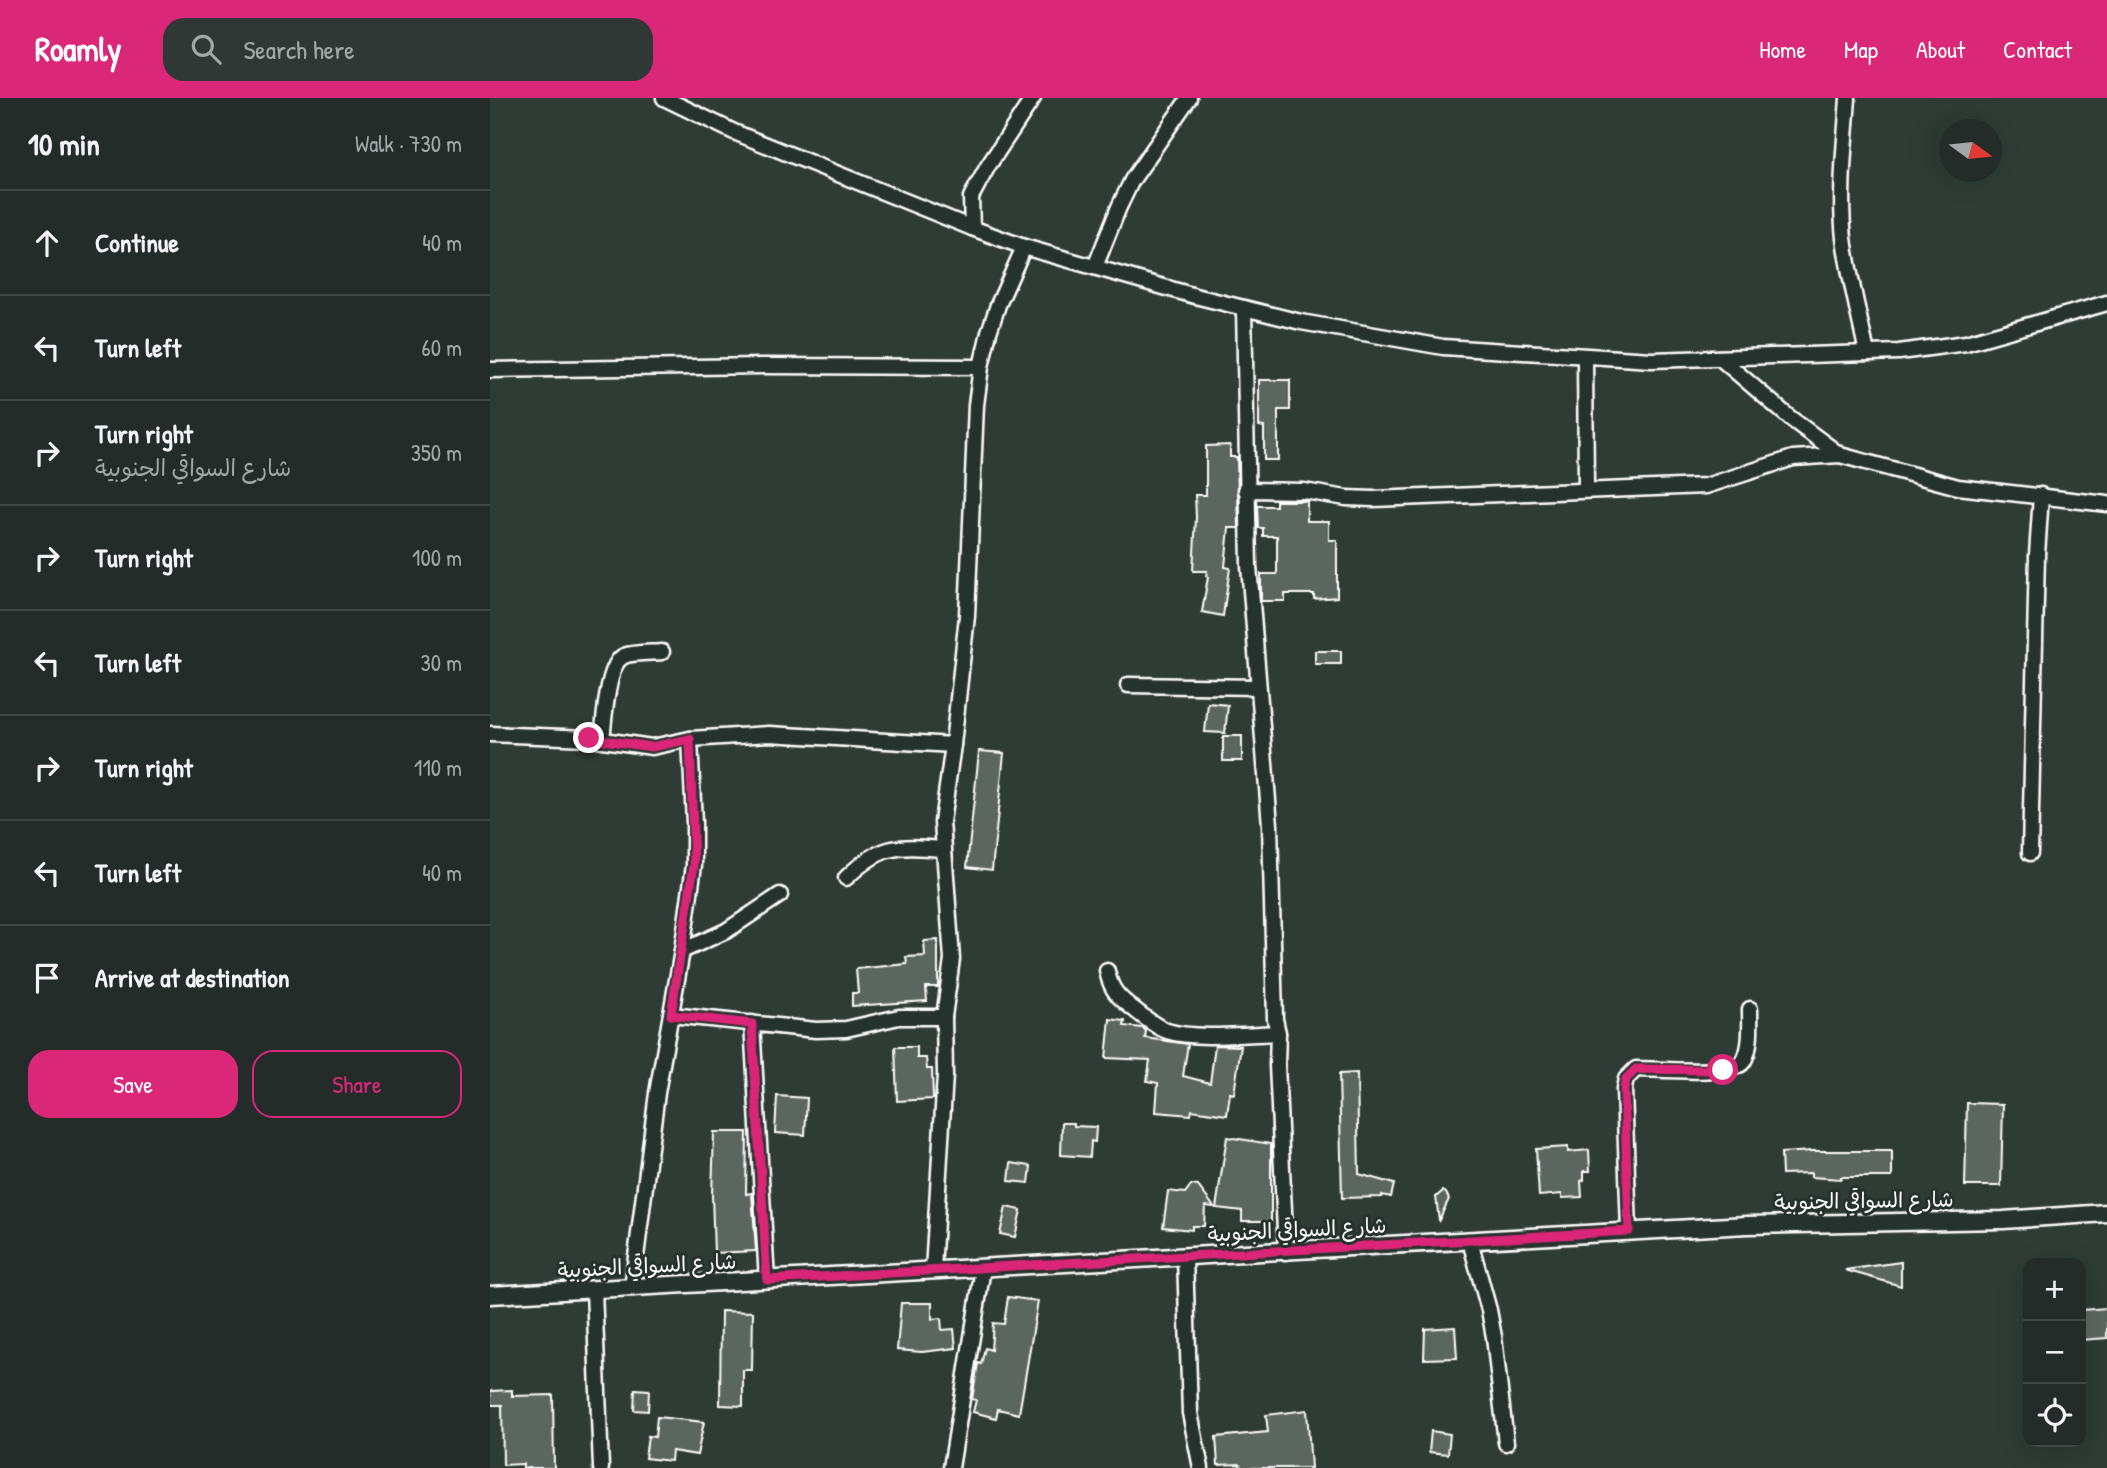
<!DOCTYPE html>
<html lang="en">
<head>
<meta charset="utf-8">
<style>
	:root { --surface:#232c28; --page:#2f3834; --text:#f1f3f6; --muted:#a3a7a8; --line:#404845; --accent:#db2777 }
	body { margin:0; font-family:"Patrick Hand","Playpen Sans Arabic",sans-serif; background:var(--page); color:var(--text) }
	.controls { position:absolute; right:21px; bottom:21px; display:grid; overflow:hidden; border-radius:14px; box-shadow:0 7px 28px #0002 }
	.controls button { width:63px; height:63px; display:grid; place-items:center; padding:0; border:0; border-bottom:2px solid var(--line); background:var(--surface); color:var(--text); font:35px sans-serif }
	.compass { position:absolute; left:1449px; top:21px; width:63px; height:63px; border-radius:50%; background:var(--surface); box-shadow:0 7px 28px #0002; rotate:105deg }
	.stop { position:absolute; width:21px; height:21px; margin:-16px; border:5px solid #db2777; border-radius:50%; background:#fff }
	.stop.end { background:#db2777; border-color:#fff; box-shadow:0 2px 7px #0008 }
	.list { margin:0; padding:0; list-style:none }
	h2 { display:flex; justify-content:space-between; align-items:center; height:91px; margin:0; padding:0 28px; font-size:30px }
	h2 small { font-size:23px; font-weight:400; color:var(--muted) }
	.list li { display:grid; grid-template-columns:46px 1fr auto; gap:21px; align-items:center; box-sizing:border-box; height:105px; padding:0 28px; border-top:2px solid var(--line) }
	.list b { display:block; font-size:26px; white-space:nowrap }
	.list p { margin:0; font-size:23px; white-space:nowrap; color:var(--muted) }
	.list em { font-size:23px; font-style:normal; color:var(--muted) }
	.actions { display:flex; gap:14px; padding:21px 28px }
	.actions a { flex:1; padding:16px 0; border:2px solid var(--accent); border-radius:21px; text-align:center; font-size:24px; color:var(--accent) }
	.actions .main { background:var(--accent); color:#fff }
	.icon { flex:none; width:38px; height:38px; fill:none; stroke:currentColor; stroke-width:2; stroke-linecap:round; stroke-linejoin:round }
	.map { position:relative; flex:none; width:1617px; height:1370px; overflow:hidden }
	header { display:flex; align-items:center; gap:42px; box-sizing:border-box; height:98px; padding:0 35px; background:var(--accent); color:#fff }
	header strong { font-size:33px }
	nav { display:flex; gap:38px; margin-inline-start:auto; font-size:24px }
	.search { width:490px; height:63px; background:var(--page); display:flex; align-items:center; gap:18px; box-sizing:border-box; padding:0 24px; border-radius:21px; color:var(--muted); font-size:26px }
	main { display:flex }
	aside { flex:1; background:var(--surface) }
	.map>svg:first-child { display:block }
</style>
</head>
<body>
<header>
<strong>Roamly</strong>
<div class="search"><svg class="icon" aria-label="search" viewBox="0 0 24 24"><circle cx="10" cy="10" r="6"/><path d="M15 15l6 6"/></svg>Search here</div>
<nav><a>Home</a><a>Map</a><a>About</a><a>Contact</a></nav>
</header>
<main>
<aside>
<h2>10 min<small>Walk · 730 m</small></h2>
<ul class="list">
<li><svg class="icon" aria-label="ahead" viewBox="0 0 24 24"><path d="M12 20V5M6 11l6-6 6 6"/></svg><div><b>Continue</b></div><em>40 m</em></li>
<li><svg class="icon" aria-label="left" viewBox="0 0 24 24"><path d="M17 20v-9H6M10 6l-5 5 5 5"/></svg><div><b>Turn left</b></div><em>60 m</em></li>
<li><svg class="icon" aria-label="right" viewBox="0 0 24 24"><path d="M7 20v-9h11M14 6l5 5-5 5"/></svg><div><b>Turn right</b><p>شارع السواقي الجنوبية</p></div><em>350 m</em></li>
<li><svg class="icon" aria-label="right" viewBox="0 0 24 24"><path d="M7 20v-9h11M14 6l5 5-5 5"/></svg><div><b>Turn right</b></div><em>100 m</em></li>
<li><svg class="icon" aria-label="left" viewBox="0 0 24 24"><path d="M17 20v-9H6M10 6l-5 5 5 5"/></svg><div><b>Turn left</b></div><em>30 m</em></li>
<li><svg class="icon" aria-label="right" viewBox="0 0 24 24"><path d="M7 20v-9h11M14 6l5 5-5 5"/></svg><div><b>Turn right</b></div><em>110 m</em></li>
<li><svg class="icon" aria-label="left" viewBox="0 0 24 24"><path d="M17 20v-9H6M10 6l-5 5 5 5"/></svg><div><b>Turn left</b></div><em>40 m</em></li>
<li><svg class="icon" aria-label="arrive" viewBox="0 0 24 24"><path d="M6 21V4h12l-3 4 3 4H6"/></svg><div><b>Arrive at destination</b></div></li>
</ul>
<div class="actions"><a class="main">Save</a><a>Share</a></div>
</aside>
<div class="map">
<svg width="1617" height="1370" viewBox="0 0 1617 1370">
	<rect width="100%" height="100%" fill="#2f3b35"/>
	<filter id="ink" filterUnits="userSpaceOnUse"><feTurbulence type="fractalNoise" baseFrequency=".0143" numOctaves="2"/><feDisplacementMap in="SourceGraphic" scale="14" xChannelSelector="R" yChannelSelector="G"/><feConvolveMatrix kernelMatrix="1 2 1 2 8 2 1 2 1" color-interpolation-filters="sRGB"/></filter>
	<g filter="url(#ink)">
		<!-- building -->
		<g fill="#5b6661" stroke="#fff" stroke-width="2">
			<polygon points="769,282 800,282 800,312 788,312 788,362 774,362 774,329 769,328"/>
			<polygon points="740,347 740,359 747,359 749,430 739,430 735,469 740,470 733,518 712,514 718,479 716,478 717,473 703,473 706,419 705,397 716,397 716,348"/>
			<polygon points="786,403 817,403 817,423 839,423 839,442 847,442 847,499 824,501 824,496 795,496 795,503 771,503 771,476 787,476 787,438 773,438 773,430 768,430 767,408 786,408"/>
			<rect x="825" y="553" width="26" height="13"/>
			<polygon points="718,605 738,607 735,635 715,634"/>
			<rect x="733" y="638" width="19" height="25"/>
			<polygon points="489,653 514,655 502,772 477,769"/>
			<polygon points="448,842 448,889 436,889 437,903 362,908 362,895 368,895 366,871 417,866 416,859 435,858 434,843"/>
			<polygon points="620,921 635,923 634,928 652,930 656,933 655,940 698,946 693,978 720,985 725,947 751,948 744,996 740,995 737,1017 702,1012 701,1017 666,1014 668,985 657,983 660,962 616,960"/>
			<polygon points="405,949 427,949 427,960 436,960 437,971 442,971 443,1001 407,1003"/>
			<polygon points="867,975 869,1076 904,1086 901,1099 892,1097 892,1099 852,1100 849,976"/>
			<polygon points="287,998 317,1000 315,1037 285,1035"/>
			<polygon points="1477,1005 1513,1006 1511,1088 1475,1088"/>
			<polygon points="572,1025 584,1025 584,1028 606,1029 605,1044 601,1043 600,1059 571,1057"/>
			<polygon points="224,1034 257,1034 256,1096 262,1095 266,1153 224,1155 222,1097"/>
			<polygon points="737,1039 781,1046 781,1123 752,1123 752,1113 726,1110"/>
			<polygon points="1078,1049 1078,1054 1099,1052 1100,1073 1094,1073 1094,1082 1091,1083 1092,1099 1072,1100 1072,1096 1049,1098 1046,1051"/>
			<polygon points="1322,1053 1402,1053 1402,1079 1351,1079 1351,1081 1321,1079 1321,1075 1292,1076 1291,1055"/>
			<polygon points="521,1065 541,1068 539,1085 519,1083"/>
			<polygon points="701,1087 708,1088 724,1109 715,1108 714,1128 702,1128 702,1132 673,1129 678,1093 695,1095"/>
			<polygon points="953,1093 956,1095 959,1101 949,1122 946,1099"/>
			<polygon points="516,1109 531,1112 525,1139 510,1136"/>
			<polygon points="1411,1164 1411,1188 1355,1172"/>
			<polygon points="518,1199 548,1203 529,1316 508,1311 506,1320 483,1314 486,1302 482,1301 488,1265 491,1266 495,1250 501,1252 503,1225 514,1226"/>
			<polygon points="411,1205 442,1205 442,1221 451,1220 452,1232 464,1231 466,1250 432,1254 407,1252"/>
			<polygon points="1617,1210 1617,1240 1591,1242 1591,1212"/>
			<polygon points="231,1213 263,1214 262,1272 253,1272 253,1308 230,1307"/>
			<polygon points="965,1229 967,1260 934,1261 935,1231"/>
			<polygon points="145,1291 159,1292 158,1313 144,1312"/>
			<polygon points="22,1292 22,1298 63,1297 64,1370 33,1370 33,1366 13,1367 12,1307 1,1307 0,1293"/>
			<polygon points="817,1312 821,1370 751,1370 750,1366 728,1367 726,1339 778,1334 776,1317"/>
			<polygon points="167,1319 214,1324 207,1357 182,1353 181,1363 155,1360 158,1338 165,1339"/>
			<polygon points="941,1333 960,1336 958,1356 939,1354"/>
		</g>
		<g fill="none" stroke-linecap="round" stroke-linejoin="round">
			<defs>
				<g id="minor">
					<polyline points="174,0 244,34 482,130 534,149 705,198 811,224 953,249 1162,262 1409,254 1476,245 1617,205"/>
					<path d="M 1358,0 C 1355,46 1349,94 1354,140 C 1359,179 1369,217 1377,255"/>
					<polyline points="482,130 481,99 498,68 543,0"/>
					<polyline points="605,169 629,109 642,82 699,0"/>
					<polyline points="754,210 759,468 780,727 785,921 788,935 787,967 796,1154"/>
					<polyline points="1095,259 1096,391"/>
					<polyline points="1230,260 1300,320 1350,357"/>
					<polyline points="0,272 274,268 491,269"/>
					<polyline points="756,392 814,393 856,400 883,401 1216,388 1303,360 1350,357 1468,389 1617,406"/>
					<polyline points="638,587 768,589"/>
					<polyline points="0,636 99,640 162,649 200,641 279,636 463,647"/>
					<path d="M 112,642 C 114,625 117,565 134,558 C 144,554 161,555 172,554"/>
					<polyline points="1540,755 1547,457 1551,397"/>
					<path d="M 356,780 C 390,747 406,747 452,751"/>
					<polyline points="192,853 236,833 290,797"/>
					<path d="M 617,873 C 621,893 629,900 645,912 C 654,919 666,929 677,933 C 705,942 758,936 788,935"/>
					<polyline points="181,917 326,932 356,931 409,919 454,919"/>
					<polyline points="262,925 277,1182"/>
					<path d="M 1139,1133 L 1134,991 L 1136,981 L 1146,971 C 1165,971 1244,978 1253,964 C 1262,950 1260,927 1260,911"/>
					<polyline points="980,1143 999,1212 1004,1239 1016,1345"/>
					<polyline points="695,1159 700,1315 711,1370"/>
					<polyline points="443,1172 455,977 454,919 462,861 452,724 463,647 477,518 486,307 491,269 499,234 508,207 534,149"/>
					<polyline points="142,1190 167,995 192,853 204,767 204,725 200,641"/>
					<polyline points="104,1192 111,1370"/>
					<polyline points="461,1370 493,1170"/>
				</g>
				<polyline id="tertiary" points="0,1197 1257,1127 1513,1122 1617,1115"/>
			</defs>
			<!-- minor casing -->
			<use href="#minor" stroke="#fff" stroke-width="19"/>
			<!-- tertiary casing -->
			<use href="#tertiary" stroke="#fff" stroke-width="21"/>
			<!-- minor -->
			<use href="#minor" stroke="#26332d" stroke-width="14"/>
			<!-- tertiary -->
			<use href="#tertiary" stroke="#26332d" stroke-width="16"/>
		</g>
	</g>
	<g fill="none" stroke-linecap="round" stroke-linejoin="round" filter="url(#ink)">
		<!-- route -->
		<polyline stroke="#db2777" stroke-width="9" points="99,640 162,649 200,641 204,767 181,917 262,926 277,1182 1139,1133 1134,991 1136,981 1146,971 1233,972"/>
	</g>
	<g text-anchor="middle" stroke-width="6" stroke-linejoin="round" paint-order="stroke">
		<!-- street labels -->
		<g font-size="21" fill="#fff" stroke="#26332d">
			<text transform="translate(1374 1103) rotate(-1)" y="7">شارع السواقي الجنوبية</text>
			<text transform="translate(807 1132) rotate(-3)" y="7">شارع السواقي الجنوبية</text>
			<text transform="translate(157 1168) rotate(-3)" y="7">شارع السواقي الجنوبية</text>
		</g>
	</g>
</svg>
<div class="controls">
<button>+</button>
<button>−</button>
<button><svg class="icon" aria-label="locate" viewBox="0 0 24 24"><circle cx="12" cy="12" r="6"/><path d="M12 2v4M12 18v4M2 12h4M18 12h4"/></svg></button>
</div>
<svg class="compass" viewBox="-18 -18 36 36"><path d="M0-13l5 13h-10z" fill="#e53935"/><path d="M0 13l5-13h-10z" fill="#a3a7a8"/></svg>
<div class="stop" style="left:1233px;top:972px"></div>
<div class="stop end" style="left:99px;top:640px"></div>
</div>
</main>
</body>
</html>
